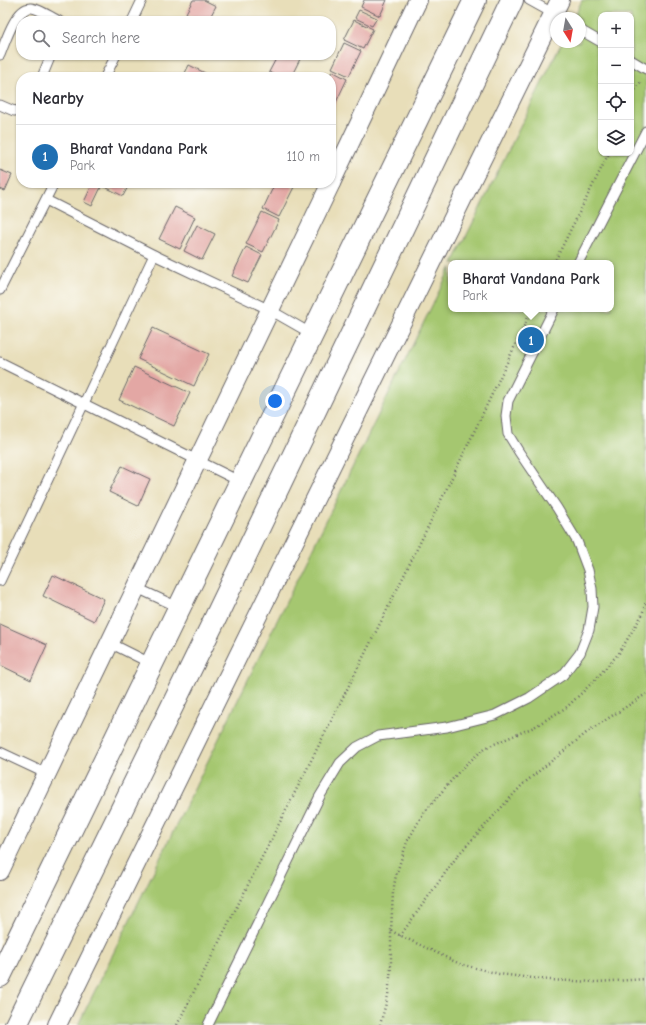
<!DOCTYPE html>
<html lang="en">
<head>
<meta charset="utf-8">
<style>
	:root { --surface:#fff; --page:#f7f7f7; --text:#2b2b33; --muted:#7c7c81; --line:#e1e1e2; --accent:#1f6fb2 }
	body { margin:0; font-family:"Comic Neue",sans-serif; background:var(--page); color:var(--text) }
	.controls { position:absolute; right:12px; top:12px; display:grid; overflow:hidden; border-radius:8px; box-shadow:0 1px 3px #0004 }
	.controls button { width:36px; height:36px; display:grid; place-items:center; padding:0; border:0; border-bottom:1px solid var(--line); background:var(--surface); color:var(--text); font:20px sans-serif }
	.compass { position:absolute; left:550px; top:12px; width:36px; height:36px; border-radius:50%; background:var(--surface); box-shadow:0 1px 3px #0004; rotate:169deg }
	.you { position:absolute; left:275px; top:401px; width:14px; height:14px; margin:-10px; border:3px solid #fff; border-radius:50%; background:#1a73e8; box-shadow:0 0 0 6px #1a73e833 }
	.badge { display:grid; place-items:center; width:26px; height:26px; border-radius:50%; background:var(--accent); color:#fff; font-size:13px; font-weight:700 }
	.pin { position:absolute; translate:-50% -50%; border:2px solid #fff; box-shadow:0 1px 4px #0006 }
	.popup { position:absolute; left:448px; top:260px; width:166px; height:52px; box-sizing:border-box; display:grid; place-content:center; border-radius:8px; background:var(--surface); filter:drop-shadow(0 1px 3px #0005); font-size:13px; white-space:nowrap; color:var(--muted) }
	.popup b { font-size:15px; color:var(--text) }
	.popup::after { content:''; position:absolute; left:50%; top:100%; margin-left:-8px; border:8px solid transparent; border-top-color:var(--surface) }
	.list { margin:0; padding:0; list-style:none }
	h2 { display:flex; justify-content:space-between; align-items:center; height:52px; margin:0; padding:0 16px; font-size:17px }
	h2 small { font-size:13px; font-weight:400; color:var(--muted) }
	.list li { display:grid; grid-template-columns:26px 1fr auto; gap:12px; align-items:center; box-sizing:border-box; height:64px; padding:0 16px; border-top:1px solid var(--line) }
	.list b { display:block; font-size:15px; white-space:nowrap }
	.list p { margin:0; font-size:13px; white-space:nowrap; color:var(--muted) }
	.list em { font-size:13px; font-style:normal; color:var(--muted) }
	.icon { flex:none; width:22px; height:22px; fill:none; stroke:currentColor; stroke-width:2; stroke-linecap:round; stroke-linejoin:round }
	.map { position:relative; flex:none; width:646px; height:1025px; overflow:hidden }
	.search { position:absolute; background:var(--surface); box-shadow:0 1px 3px #0004; left:16px; top:16px; width:320px; height:44px; display:flex; align-items:center; gap:10px; box-sizing:border-box; padding:0 14px; border-radius:16px; color:var(--muted); font-size:15px }
	.panel { position:absolute; background:var(--surface); box-shadow:0 1px 3px #0004; left:16px; top:72px; width:320px; height:116px; border-radius:16px }
	.map>svg:first-child { display:block }
</style>
</head>
<body>
<div class="map">
<svg width="646" height="1025" viewBox="0 0 646 1025">
	<rect width="100%" height="100%" fill="#fdfcf7"/>
	<filter id="ink" filterUnits="userSpaceOnUse"><feTurbulence type="fractalNoise" baseFrequency=".025" numOctaves="2"/><feDisplacementMap in="SourceGraphic" scale="8" xChannelSelector="R" yChannelSelector="G"/><feConvolveMatrix kernelMatrix="1 2 1 2 8 2 1 2 1" color-interpolation-filters="sRGB"/></filter>
	<filter id="wash" filterUnits="userSpaceOnUse"><feTurbulence type="fractalNoise" baseFrequency=".012" numOctaves="4" result="noise"/><feDisplacementMap in="SourceGraphic" scale="16" xChannelSelector="R" yChannelSelector="G"/><feGaussianBlur stdDeviation="0.9" result="paint"/><feColorMatrix in="noise" values="0 0 0 0 0 0 0 0 0 0 0 0 0 0 0 0 0 1.4 0 .05"/><feComposite in="paint" operator="in"/></filter>
	<g filter="url(#wash)">
		<rect width="100%" height="100%" fill="#e8deb9"/>
		<!-- green -->
		<path fill="#a5c770" stroke="#647456" fill-rule="evenodd" d="M 582,0 L 646,0 L 646,1025 L 78,1025 L 451,267 L 451,309 L 611,309 L 611,263 L 453,263 L 562,42 L 580,42 L 580,18 L 574,18 ZM 601,15 L 631,15 L 631,153 L 601,153 Z"/>
		<g id="blocks">
			<!-- building -->
			<g fill="#e3a7a4">
				<polygon points="193,0 204,0 216,6 208,21 202,21 186,13"/>
				<polygon points="364,0 387,0 380,16 361,7"/>
				<polygon points="359,10 377,18 372,26 355,18"/>
				<polygon points="354,20 373,29 363,49 344,40"/>
				<polygon points="344,43 361,51 349,76 332,68"/>
				<polygon points="278,55 296,55 301,57 291,77 278,77 269,72"/>
				<polygon points="189,65 211,76 210,77 183,77"/>
				<polygon points="332,71 347,79 331,113 331,77 329,77"/>
				<polygon points="0,170 12,175 5,191 0,189"/>
				<polygon points="93,183 103,183 92,206 84,202"/>
				<polygon points="107,183 130,183 123,196 105,187"/>
				<polygon points="275,183 287,183 294,187 279,217 263,209"/>
				<polygon points="175,207 195,217 180,249 159,239"/>
				<polygon points="262,212 279,220 263,252 246,244"/>
				<polygon points="197,225 215,234 202,260 184,251"/>
				<polygon points="246,247 262,255 248,283 232,276"/>
				<polygon points="153,328 209,354 194,386 138,359"/>
				<polygon points="134,367 190,393 174,426 119,400"/>
				<polygon points="122,466 150,479 138,506 109,492"/>
				<polygon points="53,575 104,599 94,621 43,596"/>
				<polygon points="0,624 47,645 31,680 0,665"/>
			</g>
		</g>
	</g>
	<g filter="url(#ink)">
		<use href="#blocks" fill-opacity="0" stroke="#676467" stroke-width="1"/>
		<g fill="none" stroke-linecap="round" stroke-linejoin="round">
			<defs>
				<g id="lane">
					<polyline points="529,0 556,15"/>
					<polyline points="132,21 142,0"/>
					<polyline points="580,30 601,42"/>
					<path d="M 0,55 C 5,43 15,9 30,8 C 36,7 53,18 59,21"/>
					<polyline points="631,60 646,69"/>
					<polyline points="42,77 51,55"/>
					<polyline points="105,77 116,55"/>
					<polyline points="0,105 14,111 21,110"/>
					<polyline points="46,200 154,255 270,310 312,334"/>
					<polyline points="578,263 646,131"/>
					<polyline points="0,290 54,183"/>
					<polyline points="0,362 241,482"/>
					<polyline points="0,581 154,255"/>
					<polyline points="137,588 180,608"/>
					<polyline points="110,643 152,664"/>
					<polyline points="0,752 47,774"/>
					<polyline points="208,1025 320,796 340,763 357,747 378,736 447,727 495,715 529,698 563,675 580,653 589,630 593,607 592,589 588,570 577,541 557,508 519,452 508,434 506,416 508,401 554,309"/>
				</g>
				<g id="street">
					<polyline points="331,183 418,0"/>
					<polyline points="0,871 331,183"/>
					<polyline points="57,1025 560,0"/>
				</g>
				<g id="secondary">
					<polyline points="0,976 475,0"/>
					<polyline points="16,1025 214,621 512,0"/>
				</g>
			</defs>
			<!-- lane casing -->
			<use href="#lane" stroke="#676467" stroke-width="11"/>
			<!-- street casing -->
			<use href="#street" stroke="#676467" stroke-width="20"/>
			<!-- secondary casing -->
			<use href="#secondary" stroke="#676467" stroke-width="24"/>
			<!-- path -->
			<g stroke="#676467" stroke-width="2.5" stroke-dasharray="1 3" stroke-linecap="butt">
				<polyline points="631,105 633,93 642,80"/>
				<polyline points="554,263 609,153"/>
				<polyline points="391,931 460,964 499,974 549,980 596,982 646,979"/>
				<polyline points="400,936 458,855 523,784 590,730 646,694"/>
				<path d="M 177,1025 C 297,787 420,551 532,309"/>
				<polyline points="380,1025 388,996 391,968 391,931 393,892 396,875 407,842 423,814 462,768 485,748 534,727 567,707 594,681 619,653 642,615 646,601"/>
			</g>
			<!-- lane -->
			<use href="#lane" stroke="#fff" stroke-width="9"/>
			<!-- street -->
			<use href="#street" stroke="#fff" stroke-width="18"/>
			<!-- secondary -->
			<use href="#secondary" stroke="#fff" stroke-width="22"/>
		</g>
	</g>
</svg>
<div class="controls">
<button>+</button>
<button>−</button>
<button><svg class="icon" aria-label="locate" viewBox="0 0 24 24"><circle cx="12" cy="12" r="6"/><path d="M12 2v4M12 18v4M2 12h4M18 12h4"/></svg></button>
<button><svg class="icon" aria-label="layers" viewBox="0 0 24 24"><path d="M12 4l9 5-9 5-9-5zM3 14l9 5 9-5"/></svg></button>
</div>
<svg class="compass" viewBox="-18 -18 36 36"><path d="M0-13l5 13h-10z" fill="#e53935"/><path d="M0 13l5-13h-10z" fill="#7c7c81"/></svg>
<div class="you"></div>
<div class="pin badge" style="left:531px;top:340px">1</div>
<div class="popup"><b>Bharat Vandana Park</b>Park</div>
<div class="search"><svg class="icon" aria-label="search" viewBox="0 0 24 24"><circle cx="10" cy="10" r="6"/><path d="M15 15l6 6"/></svg>Search here</div>
<section class="panel">
<h2>Nearby<small></small></h2>
<ul class="list">
<li><span class="badge">1</span><div><b>Bharat Vandana Park</b><p>Park</p></div><em>110 m</em></li>
</ul>
</section>
</div>
</body>
</html>
